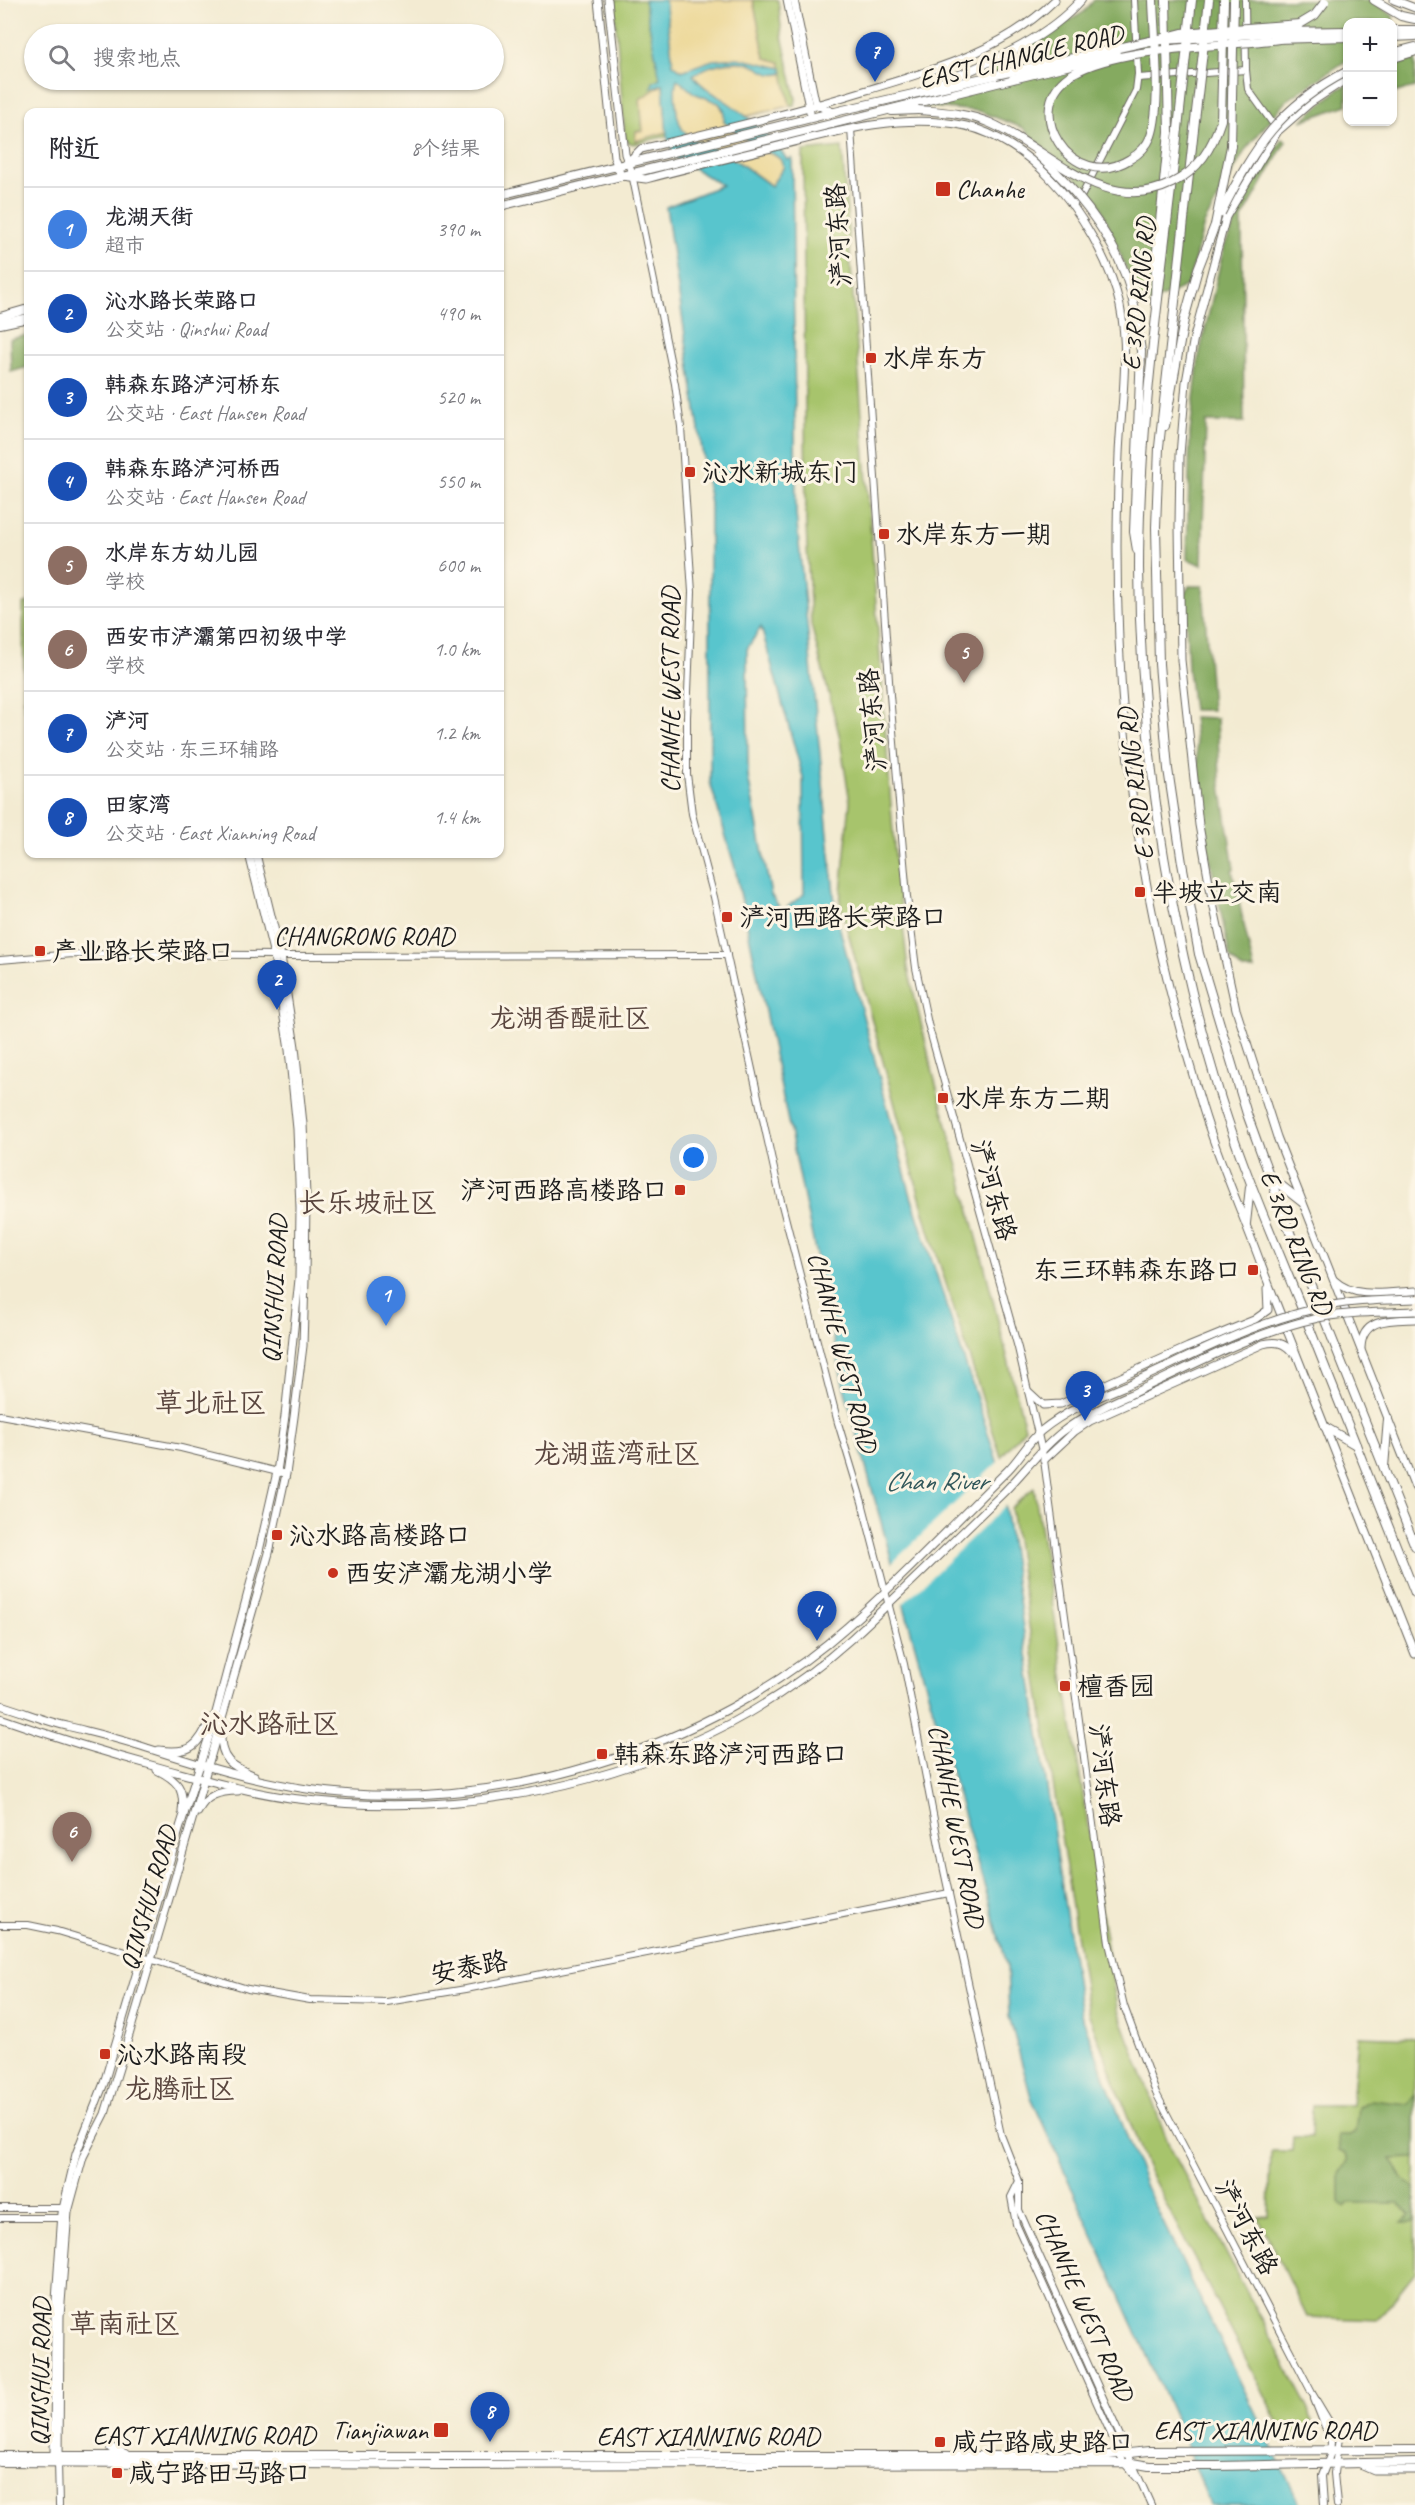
<!DOCTYPE html>
<html lang="zh">
<head>
<meta charset="utf-8">
<style>
	:root { --surface:#fff; --page:#f7f7f7; --text:#2b2b33; --muted:#7c7c81; --line:#e1e1e2; --accent:#c8321e }
	body { margin:0; font-family:Caveat,"LXGW WenKai TC",sans-serif; background:var(--page); color:var(--text) }
	.controls { position:absolute; right:18px; top:18px; display:grid; overflow:hidden; border-radius:12px; box-shadow:0 2px 4px #0004 }
	.controls button { width:54px; height:54px; display:grid; place-items:center; padding:0; border:0; border-bottom:2px solid var(--line); background:var(--surface); color:var(--text); font:30px sans-serif }
	.you { position:absolute; left:694px; top:1158px; width:21px; height:21px; margin:-15px; border:4px solid #fff; border-radius:50%; background:#1a73e8; box-shadow:0 0 0 9px #1a73e833 }
	.badge { display:grid; place-items:center; width:39px; height:39px; border-radius:50%; background:var(--accent); color:#fff; font-size:20px; font-weight:700 }
	.pin { position:absolute; translate:-50% -50px; filter:drop-shadow(0 2px 3px #0008) }
	.pin::after { content:''; position:absolute; top:32px; width:21px; height:18px; background:inherit; clip-path:polygon(0 0,100% 0,50% 100%) }
	.list { margin:0; padding:0; list-style:none }
	h2 { display:flex; justify-content:space-between; align-items:center; height:78px; margin:0; padding:0 24px; font-size:26px }
	h2 small { font-size:20px; font-weight:400; color:var(--muted) }
	.list li { display:grid; grid-template-columns:39px 1fr auto; gap:18px; align-items:center; box-sizing:border-box; height:84px; padding:0 24px; border-top:2px solid var(--line) }
	.list b { display:block; font-size:22px; white-space:nowrap }
	.list p { margin:0; font-size:20px; white-space:nowrap; color:var(--muted) }
	.list em { font-size:20px; font-style:normal; color:var(--muted) }
	.icon { flex:none; width:33px; height:33px; fill:none; stroke:currentColor; stroke-width:2; stroke-linecap:round; stroke-linejoin:round }
	.map { position:relative; flex:none; width:1415px; height:2505px; overflow:hidden }
	.search { position:absolute; background:var(--surface); box-shadow:0 2px 4px #0004; left:24px; top:24px; width:480px; height:66px; display:flex; align-items:center; gap:15px; box-sizing:border-box; padding:0 21px; border-radius:33px; color:var(--muted); font-size:22px }
	.panel { position:absolute; background:var(--surface); box-shadow:0 2px 4px #0004; left:24px; top:108px; width:480px; height:750px; border-radius:12px }
	.map>svg:first-child { display:block }
</style>
</head>
<body>
<div class="map">
<svg width="1415" height="2505" viewBox="0 0 1415 2505">
	<rect width="100%" height="100%" fill="#fcf5e5"/>
	<filter id="ink" filterUnits="userSpaceOnUse"><feTurbulence type="fractalNoise" baseFrequency=".0167" numOctaves="2"/><feDisplacementMap in="SourceGraphic" scale="12" xChannelSelector="R" yChannelSelector="G"/><feConvolveMatrix kernelMatrix="1 2 1 2 8 2 1 2 1" color-interpolation-filters="sRGB"/></filter>
	<filter id="wash" filterUnits="userSpaceOnUse"><feTurbulence type="fractalNoise" baseFrequency=".008" numOctaves="4" result="noise"/><feDisplacementMap in="SourceGraphic" scale="24" xChannelSelector="R" yChannelSelector="G"/><feGaussianBlur stdDeviation="1.35" result="paint"/><feColorMatrix in="noise" values="0 0 0 0 0 0 0 0 0 0 0 0 0 0 0 0 0 1.4 0 .05"/><feComposite in="paint" operator="in"/></filter>
	<g filter="url(#wash)">
		<rect width="100%" height="100%" fill="#f3ebd2"/>
		<!-- green -->
		<g fill="#a7c46c" stroke="#627044" stroke-width="1.5">
			<path d="M 614,0 L 644,0 L 661,78 L 652,88 L 663,84 C 640,104 639,100 643,131 L 636,141 L 667,132 L 667,136 L 635,144 L 630,143 L 625,138 Z"/>
			<polygon points="753,0 778,0 782,36 796,99 795,105 790,106 780,63 765,58"/>
			<polygon points="842,147 894,846 908,969 933,1073 984,1264 1025,1428 1001,1457 928,1227 840,903 850,802 839,734 811,625 806,525 803,151"/>
			<polygon points="28,602 28,711 24,710 23,604"/>
			<polygon points="1034,1488 1117,2008 1169,2145 1309,2410 1315,2436 1285,2435 1147,2167 1088,2012 1011,1508"/>
			<polygon points="1358,2036 1415,2038 1415,2272 1377,2320 1307,2317 1258,2217 1269,2216 1271,2151 1292,2151 1293,2137 1311,2137 1312,2105 1352,2105"/>
		</g>
		<!-- forest -->
		<g fill="#85aa60" stroke="#50633e" stroke-width="1.5">
			<polygon points="1094,0 1371,0 1393,16 1393,43 1392,22 1348,22 1347,60 1286,101 1246,149 1204,224 1188,285 1142,307 1098,200 1023,128 979,111 921,106 984,88 981,73 1084,12"/>
			<polygon points="1415,59 1415,87 1393,93 1393,65"/>
			<polygon points="1347,85 1347,105 1301,121 1339,89"/>
			<polygon points="1283,138 1286,141 1242,219 1244,422 1206,422 1202,565 1187,559 1190,433 1199,356 1224,247 1254,182"/>
			<polygon points="28,335 28,367 11,372 10,339"/>
			<polygon points="1189,586 1203,586 1212,710 1193,710 1188,670 1185,595"/>
			<polygon points="1193,717 1217,718 1220,778 1234,869 1232,870 1254,970 1243,970 1230,958 1206,838"/>
			<polygon points="1415,2095 1415,2158 1391,2159 1404,2180 1415,2188 1415,2222 1402,2222 1411,2215 1399,2203 1349,2203 1345,2207 1340,2202 1340,2174 1348,2161 1346,2153 1339,2150 1338,2136 1350,2136 1355,2132 1358,2107 1371,2100 1408,2104"/>
		</g>
		<!-- sand -->
		<g fill="#eeda9e" stroke="#857b5d" stroke-width="1.5">
			<polygon points="665,0 753,0 765,58 780,62 782,68 723,60 705,63 682,71 673,64"/>
			<path d="M 723,63 C 730,63 740,61 747,63 C 759,65 769,78 783,73 L 790,106 L 744,117 C 728,100 707,93 692,75 L 706,67 Z"/>
			<path d="M 677,78 L 694,93 L 719,103 L 734,131 L 762,151 L 773,154 L 781,159 L 784,167 L 771,186 C 756,175 741,163 725,154 C 696,138 680,145 676,106 C 675,97 674,87 677,78 Z"/>
			<polygon points="663,84 667,132 635,141 636,131 643,131 640,99"/>
		</g>
		<!-- water -->
		<path fill="#58c5cd" stroke="#3a7074" stroke-width="1.5" fill-rule="evenodd" d="M 644,0 L 665,0 L 673,64 L 682,71 L 713,60 L 738,58 L 782,68 L 783,73 C 768,79 760,66 748,63 C 730,58 707,66 693,75 C 703,89 716,94 730,104 C 747,116 777,141 787,160 L 792,158 L 796,514 L 836,914 L 911,1196 L 999,1467 L 1081,2014 L 1146,2187 L 1300,2505 L 1210,2505 L 1182,2434 L 1031,2097 L 1009,2016 L 1007,1964 L 925,1682 L 843,1384 L 735,868 L 710,782 L 710,504 L 666,207 L 722,185 L 674,157 L 667,136 L 663,84 L 651,88 L 653,82 L 660,78 ZM 677,79 L 694,93 L 719,103 L 724,110 L 724,122 L 762,151 L 773,154 L 780,159 L 784,167 L 771,186 C 756,175 741,163 725,154 C 697,138 680,145 676,106 C 675,97 674,87 677,79 ZM 761,627 L 803,777 L 804,894 L 782,911 L 771,895 L 748,777 L 747,649 Z"/>
		<!-- pier -->
		<polygon fill="#f3ebd2" points="1000,1460 1007,1504 901,1606 890,1565"/>
	</g>
	<g filter="url(#ink)">
		<g fill="none" stroke-linecap="round" stroke-linejoin="round">
			<defs>
				<g id="tertiary">
					<polyline points="1245,0 1246,70 1248,89 1276,128"/>
					<polyline points="1138,78 1246,70"/>
					<polyline points="851,129 890,695 907,897 916,968 928,1024 1018,1348 1044,1460 1109,1943 1124,2006 1156,2093 1312,2393 1339,2438 1334,2473 1337,2505"/>
					<polyline points="632,174 675,384 681,427 692,592 687,717 687,774 692,814 714,897 781,1201 838,1423 862,1502 904,1664 943,1866 1001,2135 1019,2181 1019,2210 1151,2505"/>
					<polyline points="1071,205 1080,199 1136,90 1138,74 1134,0"/>
					<polyline points="0,960 73,954 274,955 281,956 727,955"/>
					<polyline points="1074,1399 1093,1400 1102,1387"/>
					<polyline points="0,1415 181,1448 286,1474"/>
					<polyline points="0,1925 28,1925 57,1931 248,1989 310,2000 387,2002 466,1989 949,1893"/>
					<polyline points="1018,2183 1011,2197 1016,2224 1124,2463 1137,2478"/>
					<polyline points="0,2208 63,2208"/>
					<polyline points="0,2218 61,2218"/>
					<polyline points="1314,2399 1331,2442 1330,2455 1322,2476 1324,2505"/>
					<polyline points="58,2462 59,2505"/>
				</g>
				<g id="secondary">
					<path d="M 598,0 L 614,157 L 621,176 L 646,179 C 687,168 729,158 771,148 C 833,132 902,112 966,126 C 997,133 1028,155 1049,177 C 1080,209 1111,263 1120,306 C 1130,355 1121,406 1119,454 C 1115,547 1117,640 1125,732 C 1137,860 1165,986 1203,1109 C 1219,1162 1243,1214 1262,1267 C 1312,1396 1364,1525 1415,1654"/>
					<polyline points="608,0 625,154 632,173"/>
					<polyline points="787,0 810,112"/>
					<polyline points="794,0 815,101 819,106 833,112"/>
					<polyline points="1394,0 1415,8"/>
					<polyline points="1392,59 1415,52"/>
					<polyline points="1348,78 1310,103 1278,131 1226,217 1194,337 1186,382 1180,455 1179,526 1181,660 1199,825 1212,899 1236,1009 1277,1137 1415,1487"/>
					<path d="M 627,163 L 641,149 C 717,131 793,113 867,90 C 934,70 1003,51 1055,0"/>
					<path d="M 1334,1280 C 1355,1300 1389,1292 1415,1291"/>
					<path d="M 1361,1348 C 1362,1317 1392,1320 1415,1319"/>
					<polyline points="1029,1392 1043,1405 1061,1404 1188,1347 1254,1320 1268,1310 1267,1289"/>
					<path d="M 1044,1460 L 1075,1431 L 1090,1421 L 1263,1344 C 1275,1341 1284,1342 1292,1352"/>
					<path d="M 0,1705 C 22,1711 44,1721 67,1726 C 94,1733 121,1739 147,1748 C 200,1765 252,1781 307,1789 C 492,1817 709,1750 848,1626 C 904,1577 955,1522 1008,1470 C 1020,1458 1028,1442 1041,1431 C 1065,1411 1096,1398 1125,1386"/>
					<path d="M 0,1718 C 54,1737 110,1754 165,1769 C 206,1780 248,1792 290,1798 C 488,1824 701,1774 852,1638 C 902,1592 951,1543 1000,1496 C 1021,1476 1039,1450 1062,1432 C 1083,1416 1106,1405 1129,1395"/>
					<path d="M 221,1733 C 220,1760 231,1766 255,1776"/>
					<path d="M 159,1750 C 192,1754 197,1747 211,1718"/>
					<path d="M 157,1770 C 177,1780 185,1788 182,1812"/>
					<path d="M 198,1812 C 205,1795 220,1791 238,1791"/>
					<polyline points="57,2460 54,2456 55,2315 62,2213 76,2154 104,2083 179,1830 213,1724 259,1551 277,1472 285,1416 299,1279 300,1208 297,1129 289,1050 274,955 249,854"/>
					<polyline points="59,2460 60,2316 68,2212 83,2157 105,2114 127,2042 226,1704 269,1553 286,1474 294,1417 303,1346 305,1279 306,1196 303,1124 295,1047 281,956 256,854"/>
					<polyline points="1358,2463 1374,2470 1415,2470"/>
				</g>
				<g id="primary">
					<polyline points="1392,30 1415,30"/>
					<polyline points="1392,37 1415,36"/>
					<polyline points="932,86 955,77"/>
					<polyline points="892,111 918,110"/>
					<polyline points="500,195 843,110 996,75"/>
					<polyline points="500,206 1013,79"/>
					<polyline points="0,317 28,309"/>
					<polyline points="0,324 28,318"/>
					<polyline points="111,2448 125,2454"/>
					<polyline points="0,2456 1099,2456 1149,2451 1415,2450"/>
					<polyline points="0,2462 449,2465 1132,2463 1149,2466 1217,2466 1415,2462"/>
				</g>
				<g id="trunk">
					<polyline points="1374,0 1401,16 1415,19"/>
					<polyline points="1392,53 1415,47"/>
					<path d="M 955,77 C 1000,58 1048,37 1081,0"/>
					<path d="M 1178,129 C 1162,274 1139,421 1139,568 C 1140,748 1169,927 1221,1099 C 1243,1169 1272,1236 1300,1304 C 1338,1401 1377,1497 1415,1593"/>
					<polyline points="1194,129 1159,447 1156,527 1159,664 1168,769 1182,863 1199,954 1247,1114 1292,1238 1415,1546"/>
					<polyline points="1155,304 1156,261 1169,132"/>
					<polyline points="1165,426 1184,320 1198,269 1215,225"/>
					<polyline points="1137,550 1134,532 1141,351"/>
					<polyline points="1269,1176 1302,1202"/>
					<polyline points="1246,1223 1250,1187"/>
					<polyline points="1325,1427 1356,1445"/>
					<polyline points="1384,1467 1388,1419"/>
				</g>
			</defs>
			<!-- tertiary casing -->
			<use href="#tertiary" stroke="#67645c" stroke-width="8"/>
			<!-- secondary casing -->
			<use href="#secondary" stroke="#67645c" stroke-width="9"/>
			<!-- primary casing -->
			<use href="#primary" stroke="#67645c" stroke-width="10"/>
			<!-- trunk casing -->
			<use href="#trunk" stroke="#67645c" stroke-width="10"/>
			<!-- tertiary -->
			<use href="#tertiary" stroke="#fff" stroke-width="6"/>
			<!-- secondary -->
			<use href="#secondary" stroke="#fff" stroke-width="7"/>
			<!-- primary -->
			<use href="#primary" stroke="#fff" stroke-width="8"/>
			<!-- trunk -->
			<use href="#trunk" stroke="#fff" stroke-width="8"/>
			<defs>
				<g id="secondary-bridge">
					<path d="M 1125,1386 C 1192,1356 1260,1318 1333,1305 C 1360,1300 1388,1300 1415,1299"/>
					<path d="M 1129,1395 C 1190,1367 1252,1332 1318,1318 C 1350,1312 1383,1312 1415,1311"/>
				</g>
				<g id="primary-bridge">
					<polyline points="1275,39 1348,37"/>
					<polyline points="996,75 1150,41 1283,32 1348,31"/>
					<polyline points="1013,79 1116,54"/>
				</g>
				<g id="trunk-bridge">
					<path d="M 1153,0 C 1154,37 1162,103 1151,136 C 1147,146 1139,154 1130,159 C 1072,196 1016,106 1074,73 C 1121,46 1223,47 1279,39"/>
					<polyline points="1166,0 1169,132"/>
					<polyline points="1151,41 1182,33 1300,24 1315,15 1325,2"/>
					<path d="M 918,110 C 942,112 967,113 990,123 C 1048,148 1103,217 1172,183 C 1199,170 1212,148 1221,120 L 1224,0"/>
					<polyline points="1178,129 1192,0"/>
					<polyline points="1194,129 1209,0"/>
					<path d="M 1038,155 C 1073,186 1108,229 1125,274 C 1135,299 1137,325 1141,351"/>
					<path d="M 1221,213 C 1254,147 1280,106 1348,71"/>
					<polyline points="1215,225 1231,146 1234,0"/>
				</g>
			</defs>
			<!-- secondary-bridge casing -->
			<use href="#secondary-bridge" stroke="#67645c" stroke-width="9" stroke-linecap="butt"/>
			<!-- primary-bridge casing -->
			<use href="#primary-bridge" stroke="#67645c" stroke-width="10" stroke-linecap="butt"/>
			<!-- trunk-bridge casing -->
			<use href="#trunk-bridge" stroke="#67645c" stroke-width="10" stroke-linecap="butt"/>
			<!-- secondary-bridge -->
			<use href="#secondary-bridge" stroke="#fff" stroke-width="7"/>
			<!-- primary-bridge -->
			<use href="#primary-bridge" stroke="#fff" stroke-width="8"/>
			<!-- trunk-bridge -->
			<use href="#trunk-bridge" stroke="#fff" stroke-width="8"/>
		</g>
	</g>
	<!-- markers -->
	<g fill="#c8321e" stroke="#fcf5e5" stroke-width="2">
		<rect x="935" y="181" width="16" height="16" rx="3"/>
		<rect x="865" y="352" width="12" height="12" rx="3"/>
		<rect x="684" y="466" width="12" height="12" rx="3"/>
		<rect x="878" y="528" width="12" height="12" rx="3"/>
		<rect x="1134" y="886" width="12" height="12" rx="3"/>
		<rect x="721" y="911" width="12" height="12" rx="3"/>
		<rect x="34" y="945" width="12" height="12" rx="3"/>
		<rect x="937" y="1092" width="12" height="12" rx="3"/>
		<rect x="674" y="1184" width="12" height="12" rx="3"/>
		<rect x="1247" y="1264" width="12" height="12" rx="3"/>
		<rect x="271" y="1529" width="12" height="12" rx="3"/>
		<circle cx="333" cy="1573" r="6"/>
		<rect x="1059" y="1680" width="12" height="12" rx="3"/>
		<rect x="596" y="1748" width="12" height="12" rx="3"/>
		<rect x="99" y="2048" width="12" height="12" rx="3"/>
		<rect x="433" y="2422" width="16" height="16" rx="3"/>
		<rect x="934" y="2436" width="12" height="12" rx="3"/>
		<rect x="111" y="2467" width="12" height="12" rx="3"/>
	</g>
	<g text-anchor="middle" stroke-width="6" stroke-linejoin="round" paint-order="stroke">
		<!-- street labels -->
		<g font-size="26" fill="#1c1c1c" stroke="#fcf5e5">
			<text transform="translate(1021 56) rotate(-13)" y="9">EAST CHANGLE ROAD</text>
			<text transform="translate(838 235) rotate(-94)" y="9">浐河东路</text>
			<text transform="translate(1138 294) rotate(-84)" y="9">E 3RD RING RD</text>
			<text transform="translate(670 690) rotate(-90)" y="9">CHANHE WEST ROAD</text>
			<text transform="translate(872 720) rotate(-95)" y="9">浐河东路</text>
			<text transform="translate(1135 784) rotate(-97)" y="9">E 3RD RING RD</text>
			<text x="364" y="945">CHANGRONG ROAD</text>
			<text transform="translate(994 1190) rotate(74)" y="9">浐河东路</text>
			<text transform="translate(1297 1242) rotate(68)" y="9">E 3RD RING RD</text>
			<text transform="translate(274 1289) rotate(-87)" y="9">QINSHUI ROAD</text>
			<text transform="translate(843 1352) rotate(75)" y="9">CHANHE WEST ROAD</text>
			<text transform="translate(1105 1775) rotate(83)" y="9">浐河东路</text>
			<text transform="translate(957 1826) rotate(79)" y="9">CHANHE WEST ROAD</text>
			<text transform="translate(148 1898) rotate(-74)" y="9">QINSHUI ROAD</text>
			<text transform="translate(469 1967) rotate(-11)" y="9">安泰路</text>
			<text transform="translate(1247 2227) rotate(62)" y="9">浐河东路</text>
			<text transform="translate(1085 2305) rotate(66)" y="9">CHANHE WEST ROAD</text>
			<text transform="translate(40 2372) rotate(-89)" y="9">QINSHUI ROAD</text>
			<text x="1265" y="2439">EAST XIANNING ROAD</text>
			<text x="204" y="2444">EAST XIANNING ROAD</text>
			<text x="708" y="2445">EAST XIANNING ROAD</text>
		</g>
		<!-- poi labels -->
		<g font-size="26" fill="#1c1c1c" stroke="#fcf5e5" text-anchor="start">
			<text x="956" y="198">Chanhe</text>
			<text x="883" y="367">水岸东方</text>
			<text x="702" y="481">沁水新城东门</text>
			<text x="896" y="543">水岸东方一期</text>
			<text x="1152" y="901">半坡立交南</text>
			<text x="739" y="926">浐河西路长荣路口</text>
			<text x="52" y="960">产业路长荣路口</text>
			<text x="955" y="1107">水岸东方二期</text>
			<text x="668" y="1199" text-anchor="end">浐河西路高楼路口</text>
			<text x="1241" y="1279" text-anchor="end">东三环韩森东路口</text>
			<text x="289" y="1544">沁水路高楼路口</text>
			<text x="345" y="1582">西安浐灞龙湖小学</text>
			<text x="1077" y="1695">檀香园</text>
			<text x="614" y="1763">韩森东路浐河西路口</text>
			<text x="117" y="2063">沁水路南段</text>
			<text x="428" y="2439" text-anchor="end">Tianjiawan</text>
			<text x="952" y="2451">咸宁路咸史路口</text>
			<text x="129" y="2482">咸宁路田马路口</text>
		</g>
		<!-- neighbourhood labels -->
		<g font-size="27" fill="#5a463f" stroke="#fcf5e5">
			<text x="570" y="1027">龙湖香醍社区</text>
		</g>
		<!-- water labels -->
		<g font-size="27" font-style="italic" fill="#31575a" stroke="#fcf5e5">
			<text x="936" y="1490">Chan River</text>
		</g>
		<!-- quarter labels -->
		<g font-size="28" fill="#5a463f" stroke="#fcf5e5">
			<text x="368" y="1212">长乐坡社区</text>
			<text x="211" y="1412">草北社区</text>
			<text x="617" y="1463">龙湖蓝湾社区</text>
			<text x="270" y="1733">沁水路社区</text>
			<text x="180" y="2098">龙腾社区</text>
			<text x="125" y="2333">草南社区</text>
		</g>
	</g>
</svg>
<div class="controls">
<button>+</button>
<button>−</button>
</div>
<div class="you"></div>
<div class="pin badge" style="left:386px;top:1326px;background:#3f7fe0">1</div>
<div class="pin badge" style="left:277px;top:1010px;background:#1a4fb4">2</div>
<div class="pin badge" style="left:1085px;top:1421px;background:#1a4fb4">3</div>
<div class="pin badge" style="left:817px;top:1641px;background:#1a4fb4">4</div>
<div class="pin badge" style="left:964px;top:683px;background:#8d6e63">5</div>
<div class="pin badge" style="left:72px;top:1862px;background:#8d6e63">6</div>
<div class="pin badge" style="left:875px;top:82px;background:#1a4fb4">7</div>
<div class="pin badge" style="left:490px;top:2442px;background:#1a4fb4">8</div>
<div class="search"><svg class="icon" aria-label="search" viewBox="0 0 24 24"><circle cx="10" cy="10" r="6"/><path d="M15 15l6 6"/></svg>搜索地点</div>
<section class="panel">
<h2>附近<small>8个结果</small></h2>
<ul class="list">
<li><span class="badge" style="background:#3f7fe0">1</span><div><b>龙湖天街</b><p>超市</p></div><em>390 m</em></li>
<li><span class="badge" style="background:#1a4fb4">2</span><div><b>沁水路长荣路口</b><p>公交站 · Qinshui Road</p></div><em>490 m</em></li>
<li><span class="badge" style="background:#1a4fb4">3</span><div><b>韩森东路浐河桥东</b><p>公交站 · East Hansen Road</p></div><em>520 m</em></li>
<li><span class="badge" style="background:#1a4fb4">4</span><div><b>韩森东路浐河桥西</b><p>公交站 · East Hansen Road</p></div><em>550 m</em></li>
<li><span class="badge" style="background:#8d6e63">5</span><div><b>水岸东方幼儿园</b><p>学校</p></div><em>600 m</em></li>
<li><span class="badge" style="background:#8d6e63">6</span><div><b>西安市浐灞第四初级中学</b><p>学校</p></div><em>1.0 km</em></li>
<li><span class="badge" style="background:#1a4fb4">7</span><div><b>浐河</b><p>公交站 · 东三环辅路</p></div><em>1.2 km</em></li>
<li><span class="badge" style="background:#1a4fb4">8</span><div><b>田家湾</b><p>公交站 · East Xianning Road</p></div><em>1.4 km</em></li>
</ul>
</section>
</div>
</body>
</html>
